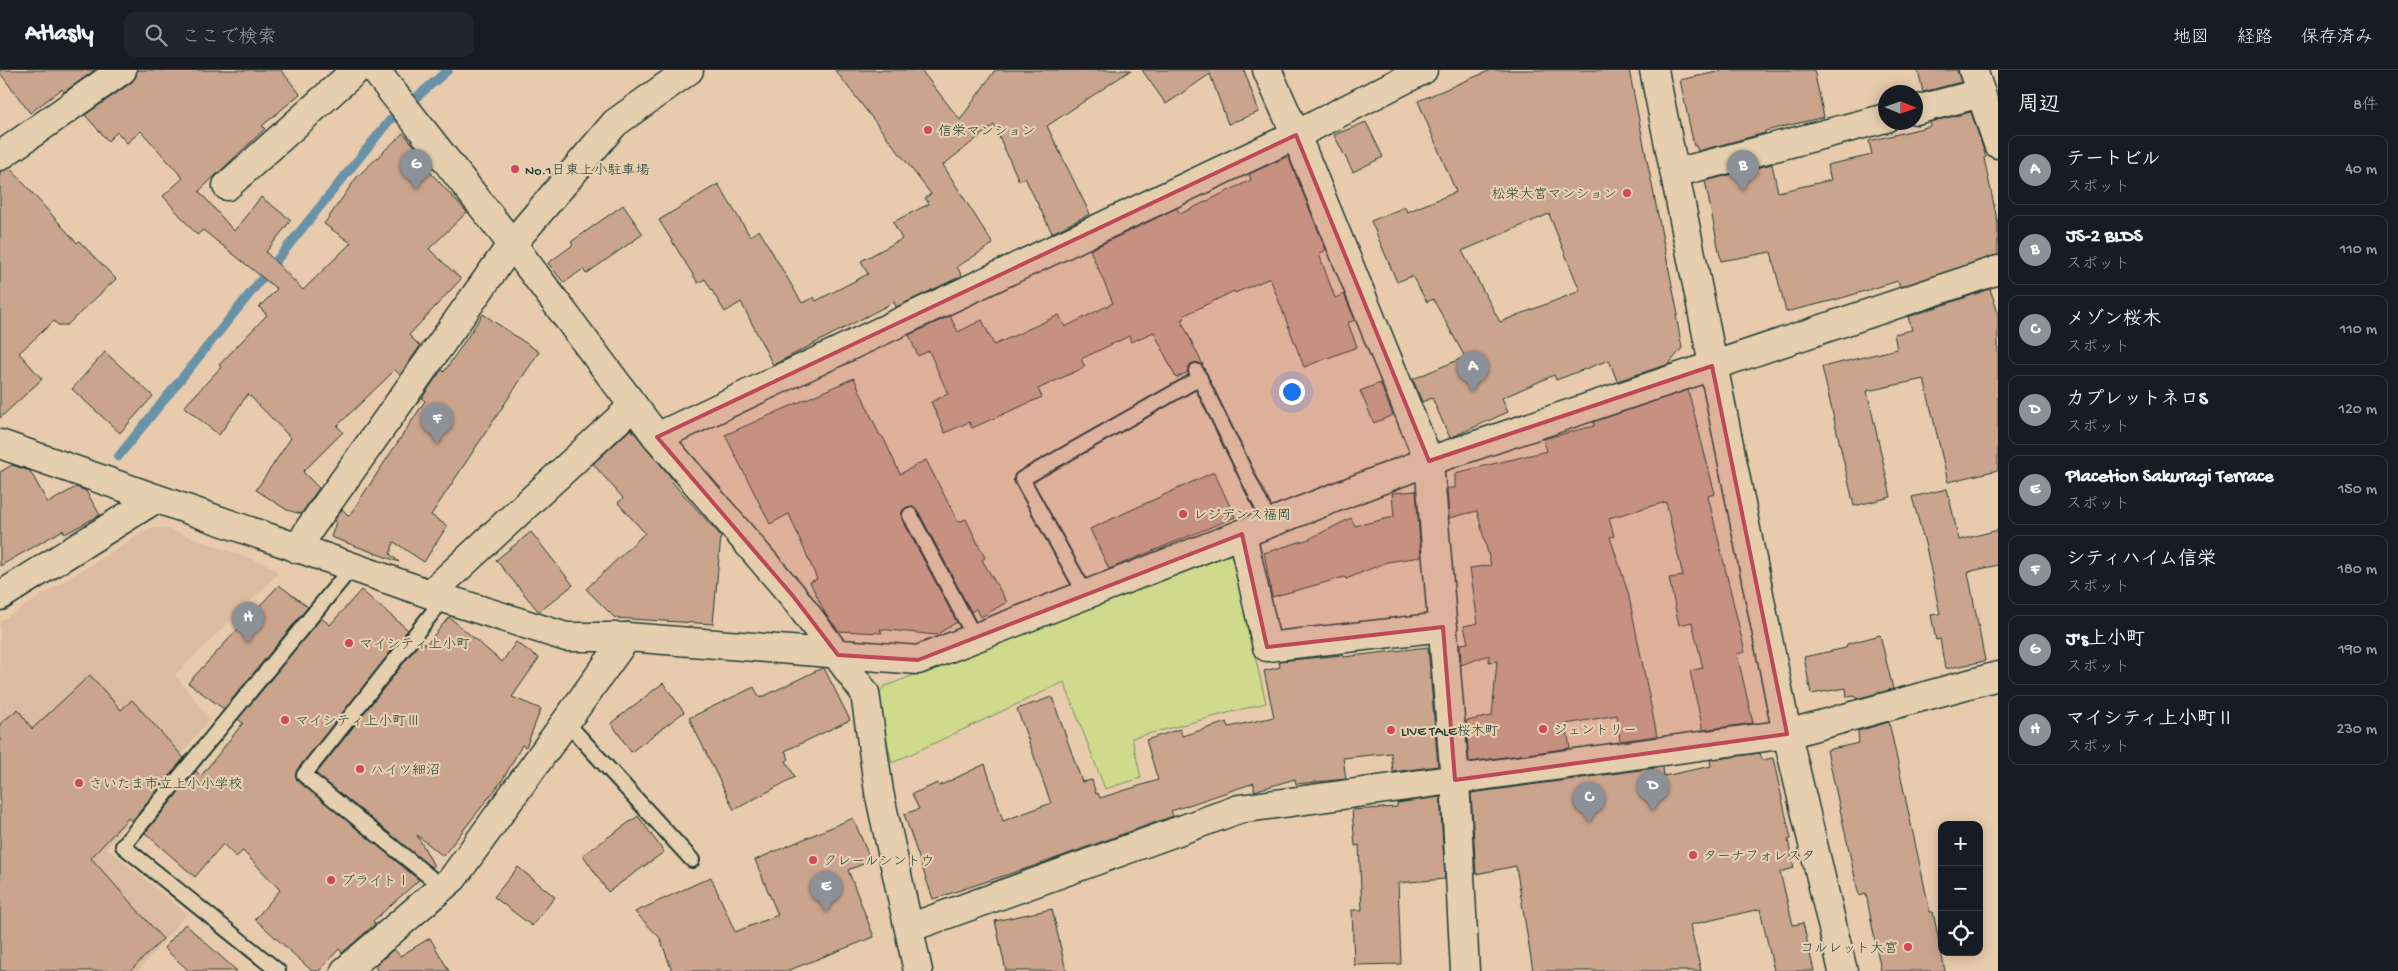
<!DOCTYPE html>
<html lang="ja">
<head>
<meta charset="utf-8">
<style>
	:root { --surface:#171b24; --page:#20242c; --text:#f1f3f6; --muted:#9ea1a6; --line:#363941; --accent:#8c9099 }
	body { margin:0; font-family:"Gochi Hand","Klee One",sans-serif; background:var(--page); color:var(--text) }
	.controls { position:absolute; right:15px; bottom:15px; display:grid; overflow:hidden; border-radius:10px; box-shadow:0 2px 12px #0003 }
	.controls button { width:45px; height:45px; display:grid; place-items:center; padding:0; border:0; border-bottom:1px solid var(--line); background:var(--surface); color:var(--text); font:25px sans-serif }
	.compass { position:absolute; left:1878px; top:15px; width:45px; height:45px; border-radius:50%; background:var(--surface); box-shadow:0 2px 12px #0003; rotate:92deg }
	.you { position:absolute; left:1291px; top:321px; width:18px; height:18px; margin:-12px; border:4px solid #fff; border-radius:50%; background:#1a73e8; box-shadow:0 0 0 8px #1a73e833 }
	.badge { display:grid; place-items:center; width:32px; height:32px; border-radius:50%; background:var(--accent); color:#fff; font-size:16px; font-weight:700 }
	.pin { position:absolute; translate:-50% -41px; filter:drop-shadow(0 1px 2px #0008) }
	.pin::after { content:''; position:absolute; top:26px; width:18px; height:15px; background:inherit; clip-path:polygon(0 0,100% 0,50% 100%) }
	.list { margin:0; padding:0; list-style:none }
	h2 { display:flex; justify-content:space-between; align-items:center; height:65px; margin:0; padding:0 20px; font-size:21px }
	h2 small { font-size:16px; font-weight:400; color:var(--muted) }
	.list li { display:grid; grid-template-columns:32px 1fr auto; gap:15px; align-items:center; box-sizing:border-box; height:70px; margin:0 10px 10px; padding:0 10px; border:1px solid var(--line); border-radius:10px }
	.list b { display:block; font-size:19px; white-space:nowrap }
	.list p { margin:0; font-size:16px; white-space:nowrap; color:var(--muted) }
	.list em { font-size:16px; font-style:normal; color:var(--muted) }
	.icon { flex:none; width:28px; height:28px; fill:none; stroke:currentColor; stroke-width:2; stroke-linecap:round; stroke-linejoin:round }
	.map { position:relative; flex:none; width:1998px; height:901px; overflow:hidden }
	header { display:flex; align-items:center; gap:30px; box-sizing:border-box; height:70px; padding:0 25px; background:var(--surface); border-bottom:1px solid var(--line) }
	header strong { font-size:24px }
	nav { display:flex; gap:28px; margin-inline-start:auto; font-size:18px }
	.search { width:350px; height:45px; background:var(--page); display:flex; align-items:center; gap:12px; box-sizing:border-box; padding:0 18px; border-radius:10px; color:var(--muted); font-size:19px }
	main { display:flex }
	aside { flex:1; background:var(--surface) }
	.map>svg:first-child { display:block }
</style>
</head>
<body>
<header>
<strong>Atlasly</strong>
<div class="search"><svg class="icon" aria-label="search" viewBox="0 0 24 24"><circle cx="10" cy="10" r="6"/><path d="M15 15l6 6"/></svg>ここで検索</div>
<nav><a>地図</a><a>経路</a><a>保存済み</a></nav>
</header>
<main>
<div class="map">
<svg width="1998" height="901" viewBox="0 0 1998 901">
	<rect width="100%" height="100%" fill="#e8cbac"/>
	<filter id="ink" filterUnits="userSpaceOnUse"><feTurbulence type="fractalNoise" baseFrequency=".02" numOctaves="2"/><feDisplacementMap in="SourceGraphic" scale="10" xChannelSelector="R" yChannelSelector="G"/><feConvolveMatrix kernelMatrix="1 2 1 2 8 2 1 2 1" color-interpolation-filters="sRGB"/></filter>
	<g filter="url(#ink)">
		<!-- built -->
		<polygon fill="#dbbca1" points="150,458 166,458 273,497 278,504 175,605 210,648 107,778 187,844 138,901 0,901 0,551"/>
		<!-- green -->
		<polygon fill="#cfda8d" stroke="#778c60" points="1231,484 1266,633 1132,668 1141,708 1105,719 1064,612 892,693 877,628 883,617"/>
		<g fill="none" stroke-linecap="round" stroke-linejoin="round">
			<!-- stream -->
			<polyline stroke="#6892a8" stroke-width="9" points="118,387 389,51 448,0"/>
		</g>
		<!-- building -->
		<g fill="#caa48d" stroke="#1f3d34" fill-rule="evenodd">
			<polygon points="0,0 95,0 64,22 62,19 30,43 0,3"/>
			<polygon points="137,0 281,0 300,24 262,56 265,59 199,121 234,161 261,127 291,150 266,182 303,220 351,173 324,154 357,107 403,63 420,82 416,87 467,142 429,179 461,209 409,265 420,276 400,305 395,300 337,356 343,362 303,402 319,418 301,444 287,440 256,420 291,368 248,324 219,365 184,337 221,297 219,295 267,245 259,237 277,219 203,160 197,165 163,126 183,108 141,61 127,73 117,62 108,71 85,45 131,13 136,7"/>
			<polygon points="835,0 921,0 960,50 995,0 1131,0 1047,56 1090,144 1052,163 1025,108 1019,111 994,55 943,95 993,174 957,197 962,206 896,237 894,232 773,295 741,232 725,242 705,209 698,213 659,150 718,114 750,166 759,160 802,233 814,227 816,231 868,204 861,191 902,169 893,152 929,134 925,128 931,124"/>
			<polygon points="1142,0 1244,0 1259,42 1228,54 1210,4 1166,34"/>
			<path d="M 1491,0 L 1629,0 L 1678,245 L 1676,245 L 1682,278 L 1669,294 L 1617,311 L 1609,290 L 1556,310 L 1554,305 L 1502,328 L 1508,342 L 1450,368 L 1432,328 L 1422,332 L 1413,309 L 1465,287 L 1433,229 L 1427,232 L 1412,206 L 1397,212 L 1371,151 L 1405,137 L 1407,142 L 1456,122 L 1418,31 ZM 1549,144 L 1580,221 L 1500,252 L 1462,181 Z"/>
			<polygon points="1726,0 1814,0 1824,47 1765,61 1765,63 1698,81 1696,76 1694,76 1680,10"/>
			<polygon points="1918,0 1957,0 1961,12 1923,22"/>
			<polygon points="1971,42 1986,87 1984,88 1998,154 1998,185 1900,217 1898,211 1835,230 1786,242 1771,182 1721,191 1705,111 1772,94 1778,122 1831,110 1827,95 1872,85 1869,71 1931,56 1930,52"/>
			<polygon points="1366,52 1383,87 1353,102 1334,65"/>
			<polygon points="1288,86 1326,180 1319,184 1335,228 1344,224 1355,250 1348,253 1357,277 1304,297 1270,208 1235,223 1234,221 1183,246 1185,248 1181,250 1203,295 1192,293 1188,302 1176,308 1154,262 1131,272 1129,266 1081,289 1085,297 1038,319 1042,327 972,358 969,352 945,363 931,332 948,324 929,281 918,286 909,265 950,246 958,262 982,250 994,275 1059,245 1065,257 1113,233 1090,180 1177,138 1180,144 1251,110 1249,104"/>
			<polygon points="10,98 77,173 79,171 116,209 67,255 58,255 54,251 19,283 42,309 0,348 0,101"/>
			<polygon points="623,135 643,164 586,204 583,199 564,213 548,193 573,175 571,172"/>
			<polygon points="1990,219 1998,243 1998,400 1948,412 1924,309 1867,321 1891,427 1854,436 1822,297 1897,279 1894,264 1912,260 1908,247"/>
			<polygon points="483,244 539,282 431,445 447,456 424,492 394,472 390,484 399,492 331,467 336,452 334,451 342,439 349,446 425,331 422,328 442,299 444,302"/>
			<polygon points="105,282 153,326 120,363 72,319"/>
			<polygon points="854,308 879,364 883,367 900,404 926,390 958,452 966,449 985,488 982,490 1007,532 981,547 976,539 971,542 918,441 910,436 902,441 902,449 957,552 936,565 880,559 882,563 839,561 826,545 810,512 817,509 789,444 770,454 725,365"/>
			<polygon points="1380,313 1393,345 1374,353 1360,321"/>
			<polygon points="1688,320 1715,424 1708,426 1745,582 1737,584 1753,653 1703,660 1690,601 1703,598 1692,552 1679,555 1669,508 1683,506 1666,432 1609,448 1614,466 1610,467 1628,522 1657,666 1620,671 1617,645 1566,654 1570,678 1469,692 1466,651 1492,646 1497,591 1489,592 1489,585 1461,595 1460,574 1468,573 1464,556 1478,553 1470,498 1491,495 1477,441 1449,448 1447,418 1455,418 1455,403 1547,381 1543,369 1594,356 1593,352"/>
			<polygon points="631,359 674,411 672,412 721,466 713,554 615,548 586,519 645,463 618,433 623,428 593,394"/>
			<polygon points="12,395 30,401 48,433 76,417 86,421 100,445 65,464 63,460 0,496 0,402"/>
			<polygon points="1214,402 1235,447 1109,499 1090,459"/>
			<polygon points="1947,419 1959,470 1998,460 1998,495 1968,502 1985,591 1945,599 1940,569 1936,570 1931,545 1940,544 1926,477 1912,427"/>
			<polygon points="1416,421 1421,487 1387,492 1346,509 1345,507 1272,527 1264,483 1309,469 1351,448 1355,456 1394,447 1392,423"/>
			<polygon points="531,462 573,515 539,542 496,490"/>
			<polygon points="279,515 308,537 224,639 188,613"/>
			<polygon points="361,520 408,560 297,700 296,708 419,810 373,851 375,854 358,869 342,883 339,879 319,901 312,901 255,849 280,820 243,781 236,787 223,774 195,807 145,763 196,701 201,706 243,653 238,649 321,548 330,555"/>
			<polygon points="449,547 502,592 516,572 539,588 512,627 541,639 526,677 522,675 502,711 443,786 417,765 434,796 432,798 316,704 421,571 426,575"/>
			<polygon points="1880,565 1893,619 1856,629 1856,626 1847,627 1846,618 1811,624 1804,587 1846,578 1847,574"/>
			<polygon points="1428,577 1438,696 1393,702 1391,683 1343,688 1346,709 1296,714 1295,709 1254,721 1254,713 1171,741 1173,746 1040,794 933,829 904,744 919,739 912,724 938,713 939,716 985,694 1003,751 1051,733 1017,639 1052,627 1082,712 1092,710 1096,724 1098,723 1100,728 1158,710 1146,670 1180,659 1182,666 1227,652 1229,657 1274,647 1264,601 1280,597 1279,591 1343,585 1344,587"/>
			<polygon points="822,598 824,598 850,650 785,681 789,689 786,691 795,707 734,740 689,648 754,617 760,628"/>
			<polygon points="90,605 121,640 132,630 184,688 132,751 128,748 91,788 163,869 130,901 0,901 0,654 18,639 32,659"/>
			<polygon points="663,613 684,642 631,682 611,653"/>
			<polygon points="1889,652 1930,842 1933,842 1945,901 1881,901 1866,824 1859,826 1827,680 1859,673 1858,661"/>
			<polygon points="1760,683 1762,690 1773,688 1791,769 1788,770 1794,798 1780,802 1793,855 1803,853 1814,901 1774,901 1760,839 1690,855 1701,901 1533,901 1516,796 1476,804 1471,723 1663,697 1664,706 1711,696 1710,690"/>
			<polygon points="1440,727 1445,809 1398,813 1401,894 1354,895 1352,840 1362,840 1359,775 1355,776 1352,740 1397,737 1397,733"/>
			<polygon points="638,746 664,782 608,822 583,785"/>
			<polygon points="853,748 871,791 848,800 874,867 787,901 672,901 660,868 635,842 711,807 735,862 778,845 755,790"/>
			<polygon points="518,797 555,827 532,856 494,827"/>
			<polygon points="1052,839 1066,901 1006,901 995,851"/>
			<polygon points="185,854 237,901 189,901 164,878"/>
			<polygon points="430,868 449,901 375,901 377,900 375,896 394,879 400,886"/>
		</g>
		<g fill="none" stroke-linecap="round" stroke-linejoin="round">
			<defs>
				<g id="service">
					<polyline points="1196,301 1270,453"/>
					<polyline points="910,445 975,568"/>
					<polyline points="1086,525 1022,409 1200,308"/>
					<polyline points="565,651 692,790"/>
					<polyline points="442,817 304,705 444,528"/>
					<polyline points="278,901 123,776 352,497"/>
				</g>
				<g id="minor">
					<polyline points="375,0 512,174 657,367 793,526 865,623 879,722 918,901"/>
					<polyline points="1267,0 1296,65 1429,391 1455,710 1465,901"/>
					<polyline points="1973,0 1998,74"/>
					<polyline points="1916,40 1981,23"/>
					<polyline points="0,86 122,0"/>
					<polyline points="1675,103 1886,48"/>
					<polyline points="227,116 356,0"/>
					<polyline points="657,367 1296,65 1423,0"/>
					<polyline points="0,374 430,524 566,567 627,567 918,590 1429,391 1998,200"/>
					<polyline points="1242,464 1267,577 1443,557"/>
					<polyline points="298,479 310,458 512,174 615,53 689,0"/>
					<polyline points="430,524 633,336"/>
					<polyline points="0,526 155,429"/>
					<polyline points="909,858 1239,739 1787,664 1998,606"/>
					<polyline points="345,901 453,808 627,567"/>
				</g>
				<polyline id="tertiary" points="1654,0 1787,664 1843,901"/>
			</defs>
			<!-- service casing -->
			<use href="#service" stroke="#1f3d34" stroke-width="18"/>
			<!-- minor casing -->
			<use href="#minor" stroke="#1f3d34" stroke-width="31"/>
			<!-- tertiary casing -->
			<use href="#tertiary" stroke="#1f3d34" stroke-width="31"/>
			<!-- service -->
			<use href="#service" stroke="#e6cfaf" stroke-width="14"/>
			<!-- minor -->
			<use href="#minor" stroke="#e6cfaf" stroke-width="28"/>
			<!-- tertiary -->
			<use href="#tertiary" stroke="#e6cfaf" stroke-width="28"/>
		</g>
	</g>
	<!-- marked area -->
	<path fill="#bf4857" fill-opacity="0.2" stroke="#bf4857" stroke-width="4" stroke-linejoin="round" d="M 1296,65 L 1429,391 L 1712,296 L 1787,664 L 1455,710 L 1443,557 L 1267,577 L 1242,464 L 918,590 L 838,585 L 793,526 L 657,367 Z"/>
	<!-- markers -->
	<g fill="#d1495b" stroke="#e6cfaf" stroke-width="2">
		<circle cx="928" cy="60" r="5"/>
		<circle cx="515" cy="99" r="5"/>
		<circle cx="1627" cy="123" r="5"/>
		<circle cx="1183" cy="444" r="5"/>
		<circle cx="349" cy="573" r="5"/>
		<circle cx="285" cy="650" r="5"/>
		<circle cx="1543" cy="659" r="5"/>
		<circle cx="1391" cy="660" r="5"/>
		<circle cx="360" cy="699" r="5"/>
		<circle cx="79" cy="713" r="5"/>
		<circle cx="1693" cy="785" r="5"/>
		<circle cx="813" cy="790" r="5"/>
		<circle cx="331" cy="810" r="5"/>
		<circle cx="1908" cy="877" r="5"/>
	</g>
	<g text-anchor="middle" stroke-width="4.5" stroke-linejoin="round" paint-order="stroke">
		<!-- poi labels -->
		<g font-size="14" fill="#1f3d34" stroke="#e6cfaf" text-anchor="start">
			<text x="938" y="65">信栄マンション</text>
			<text x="525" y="104">No.1日東上小駐車場</text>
			<text x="1617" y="128" text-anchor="end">松栄大宮マンション</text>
			<text x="1193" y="449">レジデンス福岡</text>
			<text x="359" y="578">マイシティ上小町</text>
			<text x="295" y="655">マイシティ上小町Ⅲ</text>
			<text x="1553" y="664">ジェントリー</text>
			<text x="1401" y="665">LIVE TALE桜木町</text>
			<text x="370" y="704">ハイツ細沼</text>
			<text x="89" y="718">さいたま市立上小小学校</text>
			<text x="1703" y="790">ターナフォレスタ</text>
			<text x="823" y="795">クレールシントウ</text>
			<text x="341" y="815">ブライトⅠ</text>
			<text x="1898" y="882" text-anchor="end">コルレット大宮</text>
		</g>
	</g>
</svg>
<div class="controls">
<button>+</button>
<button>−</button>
<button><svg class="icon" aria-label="locate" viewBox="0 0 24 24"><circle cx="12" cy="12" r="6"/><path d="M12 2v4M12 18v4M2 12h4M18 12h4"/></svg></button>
</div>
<svg class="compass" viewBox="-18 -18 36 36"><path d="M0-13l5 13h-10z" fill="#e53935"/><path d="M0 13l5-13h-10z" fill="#9ea1a6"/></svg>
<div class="you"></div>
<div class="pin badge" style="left:1473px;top:322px">A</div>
<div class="pin badge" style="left:1743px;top:121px">B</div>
<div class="pin badge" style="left:1589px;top:753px">C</div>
<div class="pin badge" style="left:1653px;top:741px">D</div>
<div class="pin badge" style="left:826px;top:842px">E</div>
<div class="pin badge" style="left:437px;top:374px">F</div>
<div class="pin badge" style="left:416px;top:120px">G</div>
<div class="pin badge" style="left:248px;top:573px">H</div>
</div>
<aside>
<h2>周辺<small>8件</small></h2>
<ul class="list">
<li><span class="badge">A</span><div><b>テートビル</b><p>スポット</p></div><em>40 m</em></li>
<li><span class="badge">B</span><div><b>JS-2 BLDS</b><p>スポット</p></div><em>110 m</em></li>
<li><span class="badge">C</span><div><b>メゾン桜木</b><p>スポット</p></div><em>110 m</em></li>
<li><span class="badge">D</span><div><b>カプレットネロS</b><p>スポット</p></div><em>120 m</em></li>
<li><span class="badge">E</span><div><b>Placetion Sakuragi Terrace</b><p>スポット</p></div><em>150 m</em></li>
<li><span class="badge">F</span><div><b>シティハイム信栄</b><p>スポット</p></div><em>180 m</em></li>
<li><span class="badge">G</span><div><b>J's上小町</b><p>スポット</p></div><em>190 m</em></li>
<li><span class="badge">H</span><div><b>マイシティ上小町Ⅱ</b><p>スポット</p></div><em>230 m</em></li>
</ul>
</aside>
</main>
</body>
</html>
